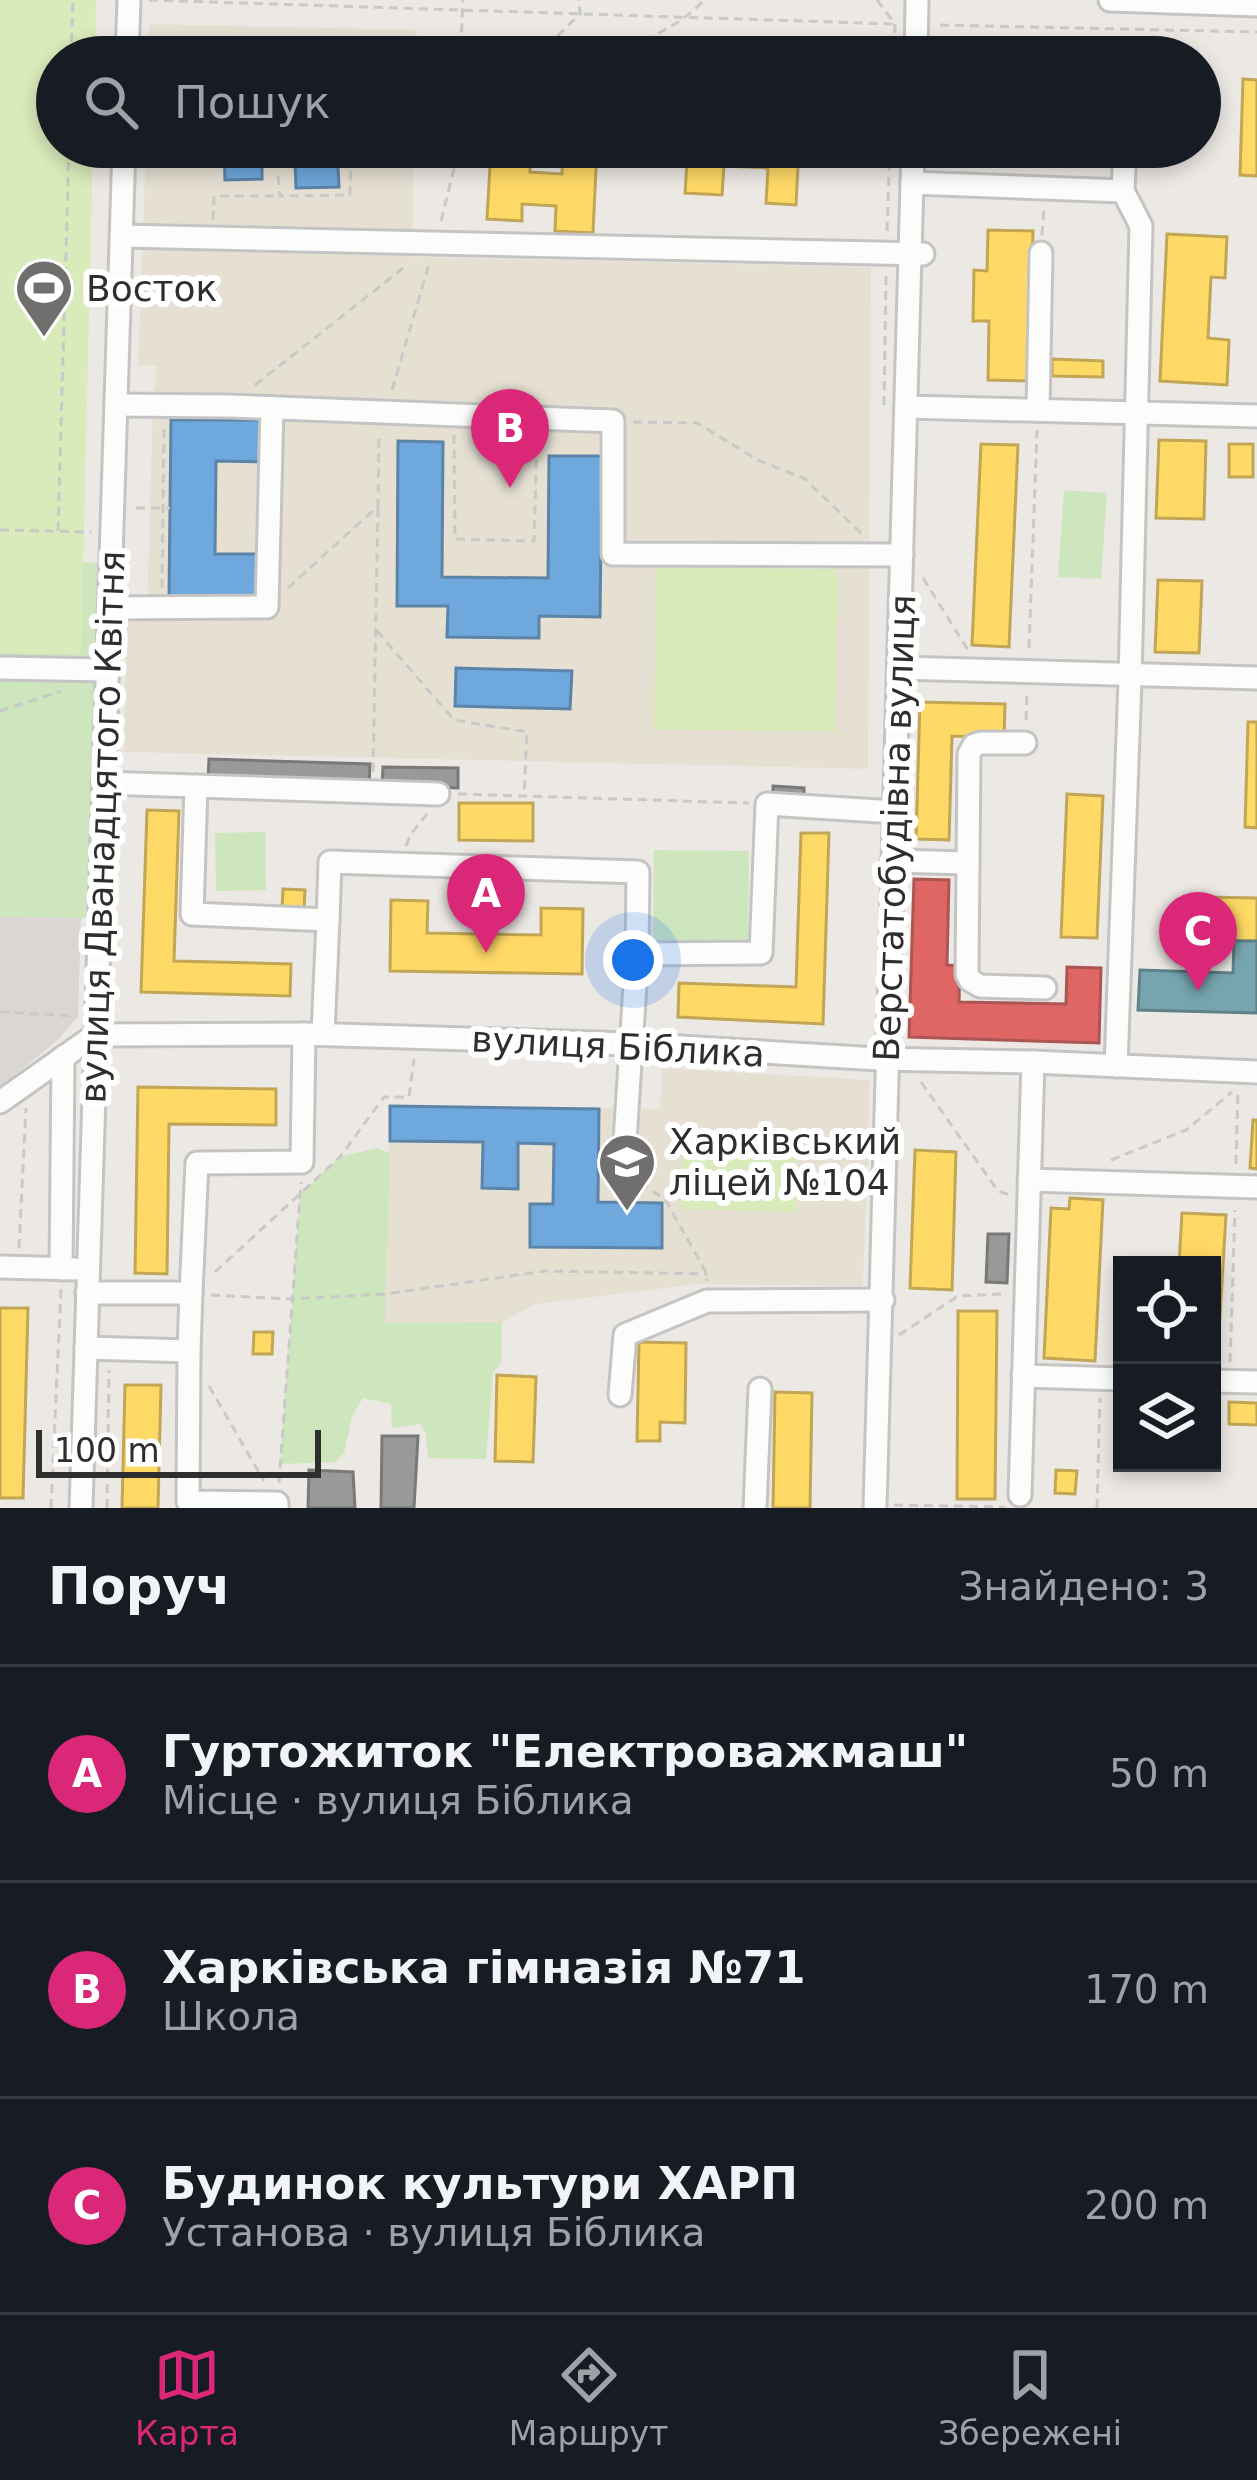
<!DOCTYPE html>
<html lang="uk">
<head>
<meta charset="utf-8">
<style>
	:root { --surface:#171b24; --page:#20242c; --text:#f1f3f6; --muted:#9ea1a6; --line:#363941; --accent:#db2777 }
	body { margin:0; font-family:"DejaVu Sans",sans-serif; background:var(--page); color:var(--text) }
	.controls { position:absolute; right:36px; bottom:36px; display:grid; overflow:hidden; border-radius:0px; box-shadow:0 6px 18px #0003 }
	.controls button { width:108px; height:108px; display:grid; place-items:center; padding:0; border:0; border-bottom:3px solid var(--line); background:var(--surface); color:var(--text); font:60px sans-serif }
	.scale { position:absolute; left:36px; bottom:30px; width:285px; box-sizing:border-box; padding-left:12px; border:6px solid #2e2e2e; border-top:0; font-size:33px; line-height:42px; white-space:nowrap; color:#2e2e2e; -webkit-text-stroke:9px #fff; paint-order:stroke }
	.you { position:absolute; left:633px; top:960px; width:42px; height:42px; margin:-30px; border:9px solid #fff; border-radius:50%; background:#1a73e8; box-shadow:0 0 0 18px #1a73e833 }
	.badge { display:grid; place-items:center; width:78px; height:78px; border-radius:50%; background:var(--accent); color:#fff; font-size:39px; font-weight:700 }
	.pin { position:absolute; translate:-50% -99px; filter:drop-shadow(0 3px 6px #0008) }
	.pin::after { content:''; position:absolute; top:63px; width:42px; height:36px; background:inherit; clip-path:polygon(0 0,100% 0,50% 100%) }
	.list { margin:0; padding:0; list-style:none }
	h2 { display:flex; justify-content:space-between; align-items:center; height:156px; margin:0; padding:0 48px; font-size:51px }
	h2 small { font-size:39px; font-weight:400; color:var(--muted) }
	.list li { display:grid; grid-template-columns:78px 1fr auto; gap:36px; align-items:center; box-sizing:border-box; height:216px; padding:0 48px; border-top:3px solid var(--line) }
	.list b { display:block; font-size:45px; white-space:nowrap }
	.list p { margin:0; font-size:39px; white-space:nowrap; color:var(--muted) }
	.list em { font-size:39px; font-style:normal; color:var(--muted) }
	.icon { flex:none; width:66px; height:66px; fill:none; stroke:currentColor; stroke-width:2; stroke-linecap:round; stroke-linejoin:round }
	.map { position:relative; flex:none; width:1257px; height:1508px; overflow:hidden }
	.search { position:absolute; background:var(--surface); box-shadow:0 6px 18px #0003; left:36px; right:36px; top:36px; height:132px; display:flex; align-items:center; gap:30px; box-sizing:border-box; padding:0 42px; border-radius:66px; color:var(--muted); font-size:45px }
	.sheet { height:804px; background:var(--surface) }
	nav { display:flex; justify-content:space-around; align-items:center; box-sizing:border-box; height:168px; border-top:3px solid var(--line); background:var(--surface); font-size:33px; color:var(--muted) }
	nav a { display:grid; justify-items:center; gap:6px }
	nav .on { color:var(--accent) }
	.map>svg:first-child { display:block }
</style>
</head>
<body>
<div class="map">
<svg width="1257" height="1508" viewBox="0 0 1257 1508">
	<rect width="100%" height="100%" fill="#ece8e4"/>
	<!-- education -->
	<g fill="#e6e0d3">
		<polygon points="149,24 417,30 417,57 148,57"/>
		<polygon points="146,147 414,147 412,257 871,267 868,769 124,752 127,608 147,609 153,403 157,366 138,365"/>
		<polygon points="662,1068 870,1080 863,1286 698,1284 536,1304 502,1322 384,1323 390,1106 660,1109"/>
	</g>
	<!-- green -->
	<g fill="#cee6be">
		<polygon points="1064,490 1107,493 1101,579 1058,577"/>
		<polygon points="0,560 112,563 99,918 0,917"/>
		<polygon points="265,832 266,890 216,891 215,833"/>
		<polygon points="654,850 749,851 748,943 653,942"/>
		<polygon points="377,1148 390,1153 385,1323 502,1322 501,1363 493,1373 486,1459 428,1458 426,1434 420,1424 392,1428 391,1404 363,1398 352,1416 344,1453 335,1462 280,1464 300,1194 340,1157"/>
	</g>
	<!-- pitch -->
	<g fill="#d9eabb">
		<polygon points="0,0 96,0 95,57 57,57 57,147 93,147 81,654 0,653"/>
		<polygon points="656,568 837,569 836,731 654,730"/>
		<polygon points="683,1135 797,1137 796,1212 682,1209"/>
	</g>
	<!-- plaza -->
	<polygon fill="#dad6d2" points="0,917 81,918 78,1016 59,1039 0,1087"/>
	<!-- homes -->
	<g fill="#ffd966" stroke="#c0a655" stroke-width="3">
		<polygon points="1062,49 1107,50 1106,57 1062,57"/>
		<polygon points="1243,79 1257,80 1257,176 1240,175"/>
		<polygon points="491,147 531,147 530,172 562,174 563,147 597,147 593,233 555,231 556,206 522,204 522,221 487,219"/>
		<polygon points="688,147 799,147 796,205 766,203 768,168 724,166 722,195 685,193"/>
		<polygon points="1058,147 1103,147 1102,162 1058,160"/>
		<polygon points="988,230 1033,231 1030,381 988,380 989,321 973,321 974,270 987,271"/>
		<polygon points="1167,234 1227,237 1225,278 1211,277 1208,338 1229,340 1227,385 1160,381"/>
		<polygon points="1052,359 1103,361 1103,377 1052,376"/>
		<polygon points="1159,440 1206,441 1204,519 1156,518"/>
		<polygon points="981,444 1018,445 1009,647 972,645"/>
		<rect x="1229" y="444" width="24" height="33"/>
		<polygon points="1158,580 1202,581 1199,653 1155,652"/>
		<polygon points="920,702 1005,704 1004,738 952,736 949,840 916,839"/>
		<polygon points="1248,722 1257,722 1257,828 1245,827"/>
		<polygon points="1067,794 1103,796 1097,938 1061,937"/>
		<polygon points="459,803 533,803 533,841 459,840"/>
		<polygon points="147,810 179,811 174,961 291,964 290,996 141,992"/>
		<polygon points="801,833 829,833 823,1024 678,1017 679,983 796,987"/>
		<polygon points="283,889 305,890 304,910 282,909"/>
		<polygon points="1202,897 1257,898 1257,941 1201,940"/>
		<polygon points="391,900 428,901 427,933 541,935 541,908 583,909 582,974 390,971"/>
		<polygon points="138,1087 276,1089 276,1125 169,1124 167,1274 135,1273"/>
		<polygon points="1253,1120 1257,1120 1257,1169 1250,1168"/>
		<polygon points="915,1150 956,1152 952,1290 910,1288"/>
		<polygon points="1070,1198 1103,1200 1095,1361 1044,1358 1051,1208 1069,1209"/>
		<polygon points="1182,1213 1226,1215 1217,1366 1212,1366 1212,1265 1179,1265"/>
		<polygon points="0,1308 28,1308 23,1498 0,1498"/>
		<polygon points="958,1311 997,1311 995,1499 957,1499"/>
		<polygon points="254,1332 273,1332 272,1354 253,1354"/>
		<polygon points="639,1342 686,1343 685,1423 660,1422 660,1441 637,1441"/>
		<polygon points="497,1375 536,1377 533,1462 495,1461"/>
		<polygon points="125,1385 161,1385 158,1508 122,1508"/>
		<polygon points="775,1392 812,1393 810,1508 773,1508"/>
		<polygon points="1229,1402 1257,1403 1257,1425 1229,1424"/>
		<polygon points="1056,1470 1077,1471 1075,1494 1055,1493"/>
	</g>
	<!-- shops -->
	<polygon fill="#e06666" stroke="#ab5555" stroke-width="3" points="914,879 949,880 947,965 960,966 959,1002 1066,1004 1067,967 1101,968 1099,1043 909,1037"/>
	<!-- schools -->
	<g fill="#6fa8dc" stroke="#5c83a8" stroke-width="3">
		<polygon points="224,147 337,147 339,187 296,188 295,163 262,164 262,179 225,180"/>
		<polygon points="171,420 262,420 262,462 216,461 215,554 258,554 257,597 169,597"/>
		<polygon points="398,441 443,442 442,577 548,578 549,456 602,456 600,617 539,616 539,638 447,637 448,606 397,606"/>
		<polygon points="456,668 572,671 570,709 455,706"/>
		<polygon points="390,1106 599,1109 598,1202 662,1203 662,1248 530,1247 530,1204 553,1204 554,1144 518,1143 518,1189 482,1188 483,1142 390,1141"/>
	</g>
	<!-- public -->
	<polygon fill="#76a5af" stroke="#608188" stroke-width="3" points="1234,941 1257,941 1257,1013 1138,1010 1140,970 1233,973"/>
	<!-- industry -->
	<g fill="#999" stroke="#797979" stroke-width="3">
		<polygon points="209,759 370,764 369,785 208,779"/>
		<polygon points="383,767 458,768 458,788 382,786"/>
		<polygon points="773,786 804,788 804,801 773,799"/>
		<polygon points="988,1234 1009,1234 1007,1283 986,1282"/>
		<polygon points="382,1436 418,1436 414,1508 381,1508"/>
		<polygon points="309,1470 353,1472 355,1508 308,1508"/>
	</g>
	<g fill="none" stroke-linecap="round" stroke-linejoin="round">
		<defs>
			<g id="minor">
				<polyline points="1110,0 1257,5"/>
				<polyline points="127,57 129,0"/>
				<polyline points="916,57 917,0"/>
				<polyline points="912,183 1123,191 1141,226 1130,680 1116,1066"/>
				<polyline points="1123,191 1125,147"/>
				<polyline points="122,236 923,254"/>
				<polyline points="116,405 229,406 613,421 613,554 902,555"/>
				<polyline points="906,407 1257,416"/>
				<polyline points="1038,410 1041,253"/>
				<polyline points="109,608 267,607 272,408"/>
				<polyline points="0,668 107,670"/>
				<polyline points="899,668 1257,678"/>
				<polyline points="1025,743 981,743 974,745 969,754 967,974 970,980 980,986 1045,988"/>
				<polyline points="103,783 438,794"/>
				<polyline points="196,786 192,914 328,920 323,1034"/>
				<polyline points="893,861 968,863"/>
				<polyline points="328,920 330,862 638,872 637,954"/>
				<polyline points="0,1102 95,1035 304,1034 630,1044 878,1059 1033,1062 1257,1072"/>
				<polyline points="623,1172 637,954 761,953 767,804 895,812"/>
				<polyline points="1029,1180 1257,1187"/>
				<polyline points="0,1267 75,1269"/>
				<polyline points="61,1269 63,1057"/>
				<polyline points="87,1293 191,1293 189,1351"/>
				<polyline points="191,1293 197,1163 302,1162 304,1034"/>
				<polyline points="86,1348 189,1351 188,1502 277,1503 277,1508"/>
				<polyline points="1023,1376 1122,1379"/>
				<polyline points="1212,1381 1257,1382"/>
				<polyline points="620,1395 625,1335 707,1301 883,1300"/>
				<polyline points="1020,1495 1033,1062"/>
				<polyline points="81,1508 124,147"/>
				<polyline points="755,1508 760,1389"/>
				<polyline points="875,1508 913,147"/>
			</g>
		</defs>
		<!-- minor casing -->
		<use href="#minor" stroke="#c5c4c5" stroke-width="27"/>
		<!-- path -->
		<g stroke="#c9c9c8" stroke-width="3" stroke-dasharray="9 6" stroke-linecap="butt">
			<polyline points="149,0 895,24"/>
			<polyline points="877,0 895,24 894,57"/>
			<polyline points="940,25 1257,32"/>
			<polyline points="71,57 73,0"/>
			<polyline points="429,57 461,42 463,0"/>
			<polyline points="460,57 461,44"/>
			<polyline points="536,57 580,14 579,0"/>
			<path d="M 620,57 C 648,36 681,26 704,0"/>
			<polyline points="1011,147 1024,164"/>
			<polyline points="457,160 467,147"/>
			<polyline points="278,176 280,196 350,195 351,147"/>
			<polyline points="213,220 214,196 280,196"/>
			<polyline points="441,221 456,161 457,147"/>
			<polyline points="887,231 890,147"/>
			<polyline points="1042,235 1044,209"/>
			<polyline points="255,385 407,265"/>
			<polyline points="392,390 430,261"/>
			<polyline points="884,405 886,276"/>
			<polyline points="633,422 697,423 758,460 805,479 862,534"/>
			<polyline points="454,435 455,539 534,541 537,439"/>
			<polyline points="136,508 170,508"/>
			<polyline points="0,530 91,532"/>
			<polyline points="58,531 69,147"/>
			<polyline points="923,578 968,650"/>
			<polyline points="162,588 164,424"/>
			<polyline points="288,588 378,506 379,433"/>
			<polyline points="377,631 454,720 527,732 524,795"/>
			<polyline points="1029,648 1037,430"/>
			<polyline points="0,711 61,691"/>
			<polyline points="1026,720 1027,693"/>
			<polyline points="373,772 378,506"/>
			<polyline points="458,794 749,803"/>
			<polyline points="406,846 411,834 427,814"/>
			<polyline points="0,1012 76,1016"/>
			<polyline points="921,1082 998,1191 1010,1195"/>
			<polyline points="1111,1160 1186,1130 1232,1092"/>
			<polyline points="1236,1164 1238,1090"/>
			<polyline points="640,1183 665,1199 707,1274 707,1281"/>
			<polyline points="19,1248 26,1108"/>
			<polyline points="215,1272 340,1157 384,1097 409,1097 414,1059"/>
			<polyline points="211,1295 292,1299 385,1294 545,1271 707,1274"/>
			<polyline points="899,1335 958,1296 1004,1294"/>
			<polyline points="1230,1362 1235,1210"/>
			<polyline points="209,1386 264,1481"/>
			<polyline points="279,1483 301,1182"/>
			<polyline points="894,1505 1005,1507"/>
			<polyline points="51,1508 61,1289"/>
			<polyline points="107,1508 109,1370"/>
			<polyline points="1097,1508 1100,1398"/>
		</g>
		<!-- minor -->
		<use href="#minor" stroke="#fcfcfb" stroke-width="21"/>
	</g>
	<!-- icons -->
	<defs>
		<symbol id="stadium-pin" viewBox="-11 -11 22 30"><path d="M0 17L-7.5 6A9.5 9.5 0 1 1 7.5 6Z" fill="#706f6e" stroke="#fff"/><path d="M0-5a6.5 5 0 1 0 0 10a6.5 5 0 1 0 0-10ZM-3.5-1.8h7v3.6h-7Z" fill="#fff"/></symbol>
		<symbol id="school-pin" viewBox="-11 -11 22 30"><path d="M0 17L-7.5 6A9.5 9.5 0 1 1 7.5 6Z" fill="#706f6e" stroke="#fff"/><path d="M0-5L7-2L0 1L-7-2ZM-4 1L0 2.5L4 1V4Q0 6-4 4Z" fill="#fff"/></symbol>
	</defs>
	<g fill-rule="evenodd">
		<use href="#stadium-pin" x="11" y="255" width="66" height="90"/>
		<use href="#school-pin" x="594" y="1129" width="66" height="90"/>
	</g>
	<g text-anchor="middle" stroke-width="12" stroke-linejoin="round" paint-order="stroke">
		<!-- poi labels -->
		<g font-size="36" fill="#2e2e2e" stroke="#fff" text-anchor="start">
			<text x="86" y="301">Восток</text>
			<text x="669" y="1154">Харківський<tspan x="669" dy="41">ліцей №104</tspan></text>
		</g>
		<!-- street labels -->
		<g font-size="36" fill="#2e2e2e" stroke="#fff">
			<text transform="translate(102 827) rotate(-88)" y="13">вулиця Дванадцятого Квітня</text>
			<text transform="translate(894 828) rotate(-88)" y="13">Верстатобудівна вулиця</text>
			<text transform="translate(618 1046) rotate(3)" y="13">вулиця Біблика</text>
		</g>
	</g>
</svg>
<div class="controls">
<button><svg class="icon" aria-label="locate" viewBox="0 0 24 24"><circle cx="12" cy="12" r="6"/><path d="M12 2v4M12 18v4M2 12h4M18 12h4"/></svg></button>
<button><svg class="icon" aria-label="layers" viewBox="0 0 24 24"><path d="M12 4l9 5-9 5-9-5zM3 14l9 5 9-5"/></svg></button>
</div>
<div class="scale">100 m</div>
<div class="you"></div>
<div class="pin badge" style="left:486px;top:953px">A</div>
<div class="pin badge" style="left:510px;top:488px">B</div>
<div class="pin badge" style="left:1198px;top:991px">C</div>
<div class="search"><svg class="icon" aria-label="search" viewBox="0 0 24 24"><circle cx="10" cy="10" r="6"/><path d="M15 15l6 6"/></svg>Пошук</div>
</div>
<section class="sheet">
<h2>Поруч<small>Знайдено: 3</small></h2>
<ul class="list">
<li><span class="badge">A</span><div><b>Гуртожиток &quot;Електроважмаш&quot;</b><p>Місце · вулиця Біблика</p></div><em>50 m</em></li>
<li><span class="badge">B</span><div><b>Харківська гімназія №71</b><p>Школа</p></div><em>170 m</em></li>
<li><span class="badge">C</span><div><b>Будинок культури ХАРП</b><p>Установа · вулиця Біблика</p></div><em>200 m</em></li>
</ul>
</section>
<nav>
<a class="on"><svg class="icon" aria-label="map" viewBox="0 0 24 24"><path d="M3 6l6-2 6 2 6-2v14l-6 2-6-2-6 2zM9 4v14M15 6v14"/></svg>Карта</a>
<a><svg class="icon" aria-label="directions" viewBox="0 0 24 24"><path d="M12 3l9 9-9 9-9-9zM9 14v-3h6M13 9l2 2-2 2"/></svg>Маршрут</a>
<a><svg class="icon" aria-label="saved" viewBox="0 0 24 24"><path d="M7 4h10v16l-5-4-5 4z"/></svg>Збережені</a>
</nav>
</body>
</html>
